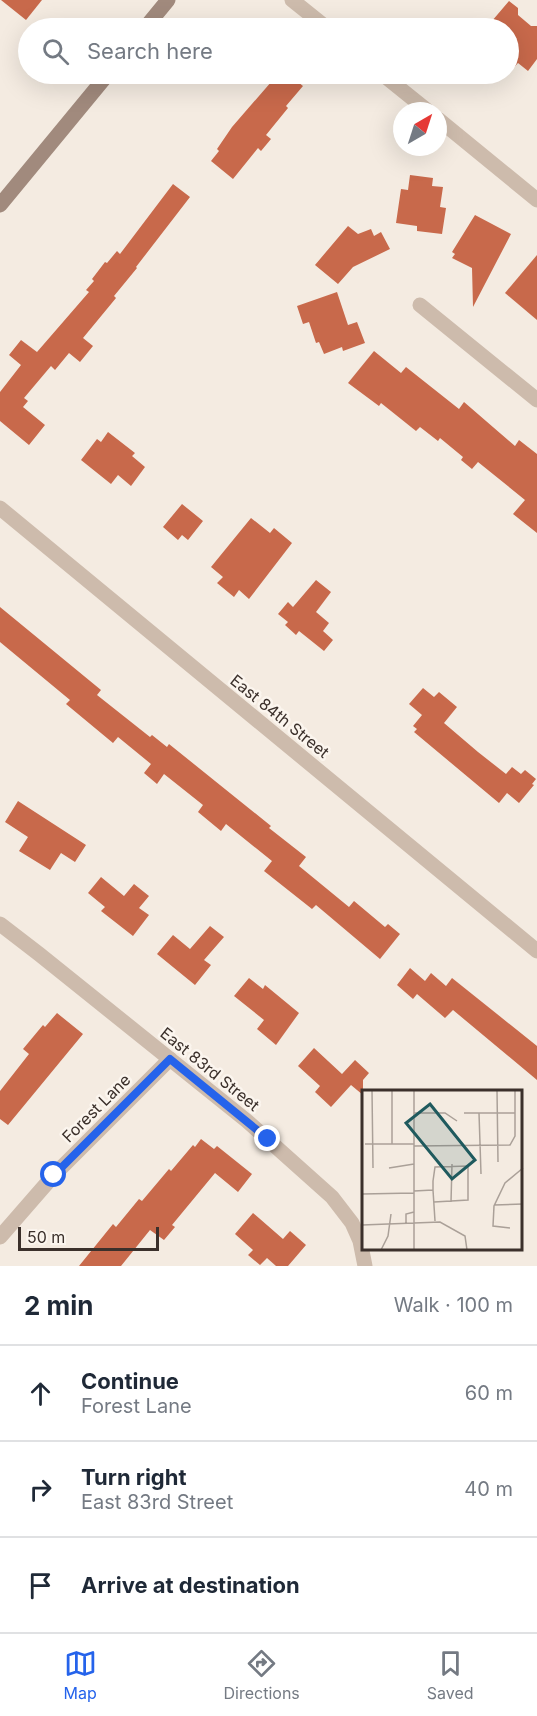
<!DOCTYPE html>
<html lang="en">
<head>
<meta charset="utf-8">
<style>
	:root { --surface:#fff; --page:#f6f6f7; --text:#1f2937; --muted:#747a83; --line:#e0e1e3; --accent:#2563eb }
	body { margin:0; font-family:Inter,sans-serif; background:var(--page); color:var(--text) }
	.compass { position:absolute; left:393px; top:102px; width:54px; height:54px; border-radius:50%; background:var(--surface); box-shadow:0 6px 24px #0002; rotate:39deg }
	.scale { position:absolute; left:18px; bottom:15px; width:141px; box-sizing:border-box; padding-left:6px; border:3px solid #3b302b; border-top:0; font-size:16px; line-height:21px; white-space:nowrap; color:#3b302b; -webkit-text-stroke:4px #fbf5ee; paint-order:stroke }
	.stop { position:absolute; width:18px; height:18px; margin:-14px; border:4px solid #2563eb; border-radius:50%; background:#fff }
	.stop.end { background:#2563eb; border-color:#fff; box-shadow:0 2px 6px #0008 }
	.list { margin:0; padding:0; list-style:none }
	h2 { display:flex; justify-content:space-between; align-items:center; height:78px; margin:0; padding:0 24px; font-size:26px }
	h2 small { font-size:20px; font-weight:400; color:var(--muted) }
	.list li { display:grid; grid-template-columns:39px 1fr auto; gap:18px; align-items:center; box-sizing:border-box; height:96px; padding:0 24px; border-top:2px solid var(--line) }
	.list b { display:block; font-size:22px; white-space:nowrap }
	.list p { margin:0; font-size:20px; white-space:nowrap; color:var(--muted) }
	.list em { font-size:20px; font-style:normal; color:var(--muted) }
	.icon { flex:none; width:33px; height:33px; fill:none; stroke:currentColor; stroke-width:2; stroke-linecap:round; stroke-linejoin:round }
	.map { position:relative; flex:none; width:537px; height:1266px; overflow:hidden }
	.search { position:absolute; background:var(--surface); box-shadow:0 6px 24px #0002; left:18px; right:18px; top:18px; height:66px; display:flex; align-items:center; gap:15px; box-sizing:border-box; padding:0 21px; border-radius:33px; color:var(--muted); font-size:22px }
	.sheet { height:366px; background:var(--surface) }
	nav { display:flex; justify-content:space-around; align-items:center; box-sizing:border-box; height:84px; border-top:2px solid var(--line); background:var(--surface); font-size:16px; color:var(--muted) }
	nav a { display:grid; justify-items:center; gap:3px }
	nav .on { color:var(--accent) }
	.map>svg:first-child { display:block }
</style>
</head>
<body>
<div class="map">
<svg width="537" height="1266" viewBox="0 0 537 1266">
	<rect width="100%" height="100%" fill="#f4ebe1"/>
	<!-- building -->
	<g fill="#c8694b">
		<polygon points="1,0 42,0 26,20"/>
		<polygon points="509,1 518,8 518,15 531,26 537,26 537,59 528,71 518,63 508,74 508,28 486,28"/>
		<polygon points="278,74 288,74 303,86 286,106 288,108 266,135 271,139 261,151 258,148 233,179 211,161 219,151 217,149 232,127"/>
		<polygon points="410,175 433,178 432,186 443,187 440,207 446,208 442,234 417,231 417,226 396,223 401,189 408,190"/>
		<polygon points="173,184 190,197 136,267 137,268 114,296 116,298 83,338 93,346 80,362 69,353 55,370 51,366 24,398 28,401 23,407 45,425 29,445 0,421 0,392 21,365 9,355 21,340 37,352 89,292 86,290 94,281 92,279 105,262 107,263 117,251 120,254"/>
		<polygon points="475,215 511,234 473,307 472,268 452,258 455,254 452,252"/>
		<polygon points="348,226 358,234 371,229 374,236 381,232 390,249 353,267 338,284 315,265"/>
		<polygon points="537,255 537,320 505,293"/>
		<polygon points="337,292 348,325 357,322 365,343 343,351 342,347 324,354 319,342 316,343 309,322 303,324 297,306"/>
		<polygon points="374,351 401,373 406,367 459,409 464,402 515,446 519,440 537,454 537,533 513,514 525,500 478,462 472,469 461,460 463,457 440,438 438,441 420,427 416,431 381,403 379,406 348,383"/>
		<polygon points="108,432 135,453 132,456 145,467 131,486 118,475 111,484 81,460 97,439 101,442"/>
		<polygon points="182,504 203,521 188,540 182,535 178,540 163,527"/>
		<polygon points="251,518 270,533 274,528 292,543 249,599 239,590 234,597 217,583 223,577 211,567"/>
		<polygon points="316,580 331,592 316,612 329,623 323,631 333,640 324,651 299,631 296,635 285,625 288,622 278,614 288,602 293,607"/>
		<polygon points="0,607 101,690 97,695 150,737 152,735 167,747 169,744 271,826 269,828 306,857 299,866 349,907 354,901 385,927 388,924 400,934 380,959 316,905 312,909 264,871 272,861 226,824 221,831 198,812 203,805 164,774 157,784 144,773 151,764 118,737 113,743 66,704 70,700 0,642"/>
		<polygon points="423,688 434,697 439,692 457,707 444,723 478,752 506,774 512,767 521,774 525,770 536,779 532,784 534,785 519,803 507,793 499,803 414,732 417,729 413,726 422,715 409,704"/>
		<polygon points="18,801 86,845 75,862 61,853 50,870 19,851 28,837 5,822"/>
		<polygon points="101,877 124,896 134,884 149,896 139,908 149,915 133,936 101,911 105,907 88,893"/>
		<polygon points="210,926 224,937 204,960 211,965 195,985 157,954 173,935 190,949"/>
		<polygon points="410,968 425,981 431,973 446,986 452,978 537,1046 537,1080 453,1010 445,1018 417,994 413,999 397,985"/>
		<polygon points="249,978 263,989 265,985 299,1013 276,1045 257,1029 264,1020 234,996"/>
		<polygon points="57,1013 83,1034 8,1125 0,1119 0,1091 29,1054 23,1049 43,1025 45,1027"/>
		<polygon points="314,1048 342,1074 355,1060 369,1073 363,1080 363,1095 351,1085 331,1107 315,1092 320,1086 298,1066"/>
		<polygon points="201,1139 214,1149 217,1146 252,1174 238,1192 215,1173 172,1225 175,1227 164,1240 150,1230 121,1266 79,1266 113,1224 116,1227 139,1199 142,1201 169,1169 171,1171 193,1145 195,1147"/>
		<polygon points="253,1213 283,1239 290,1231 306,1245 288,1266 276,1266 267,1258 260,1265 248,1255 253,1250 235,1234"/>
	</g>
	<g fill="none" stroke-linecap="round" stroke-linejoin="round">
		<!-- minor -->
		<g stroke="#cdbbac" stroke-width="15">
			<polyline points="292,0 327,28"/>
			<polyline points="382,74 428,111"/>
			<polyline points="438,119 537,200"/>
			<polyline points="420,305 537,400"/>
			<polyline points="0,508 537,951"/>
			<polyline points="0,924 39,954 247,1121 332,1197 352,1223 360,1241 365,1266"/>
			<polyline points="0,1237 54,1175 170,1059"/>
		</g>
		<!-- secondary -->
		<g stroke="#a18a7d" stroke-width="15">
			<polyline points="145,28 168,0"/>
			<polyline points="0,205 108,74"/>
		</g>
	</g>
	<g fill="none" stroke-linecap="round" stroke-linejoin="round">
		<!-- route -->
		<polyline stroke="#2563eb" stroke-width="8" points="54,1175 170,1059 268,1139"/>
	</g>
	<g text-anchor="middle" stroke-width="5" stroke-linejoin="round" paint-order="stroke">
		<!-- street labels -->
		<g font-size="16" fill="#3b302b" stroke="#fbf5ee">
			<text transform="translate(280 716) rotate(39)" y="6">East 84th Street</text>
			<text transform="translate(210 1069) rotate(39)" y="6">East 83rd Street</text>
			<text transform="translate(96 1108) rotate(-45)" y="6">Forest Lane</text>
		</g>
	</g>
	<!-- overview -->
	<g transform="translate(362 1090)">
		<rect width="160" height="160" fill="#f4ebe1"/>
		<path fill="none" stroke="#aaa098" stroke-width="1.5" d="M 10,0 L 11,78M 135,0 L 136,72M 52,23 L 83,23 L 95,31M 102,23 L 153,23M 117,23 L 119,84M 3,54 L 52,54M 30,54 L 30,0M 52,56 L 148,55 L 153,46 L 153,0M 27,78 L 52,74M 52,101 L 71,100M 0,104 L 52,103M 72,112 L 106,110 L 106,76 L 73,77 L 71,91 L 71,100 L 73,131M 89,112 L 90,74M 132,115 L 161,114M 44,134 L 44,124 L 52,122M 0,135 L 78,132 L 103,146 L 105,160M 148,138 L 131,136 L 132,116 L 143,93 L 161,78M 19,160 L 26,146 L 29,124M 52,160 L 52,0"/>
		<path fill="#1f5a5e" fill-opacity="0.15" stroke="#1f5a5e" stroke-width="3" d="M 68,14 L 113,70 L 90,89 L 44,33 Z"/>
		<rect width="160" height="160" fill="none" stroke="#3b302b" stroke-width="3"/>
	</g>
</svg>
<svg class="compass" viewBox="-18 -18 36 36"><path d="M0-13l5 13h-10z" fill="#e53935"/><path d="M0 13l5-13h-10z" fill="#747a83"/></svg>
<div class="scale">50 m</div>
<div class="stop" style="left:54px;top:1175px"></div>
<div class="stop end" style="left:268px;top:1139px"></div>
<div class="search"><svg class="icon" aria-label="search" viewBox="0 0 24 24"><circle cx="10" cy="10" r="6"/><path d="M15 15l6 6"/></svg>Search here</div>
</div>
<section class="sheet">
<h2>2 min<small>Walk · 100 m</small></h2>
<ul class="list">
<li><svg class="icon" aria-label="ahead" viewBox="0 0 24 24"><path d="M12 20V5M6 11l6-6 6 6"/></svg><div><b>Continue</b><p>Forest Lane</p></div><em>60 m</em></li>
<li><svg class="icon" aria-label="right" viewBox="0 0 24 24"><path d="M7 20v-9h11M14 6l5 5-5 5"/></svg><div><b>Turn right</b><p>East 83rd Street</p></div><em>40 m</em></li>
<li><svg class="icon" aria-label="arrive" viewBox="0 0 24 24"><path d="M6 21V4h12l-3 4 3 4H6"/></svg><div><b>Arrive at destination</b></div></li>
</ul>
</section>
<nav>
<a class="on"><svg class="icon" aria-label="map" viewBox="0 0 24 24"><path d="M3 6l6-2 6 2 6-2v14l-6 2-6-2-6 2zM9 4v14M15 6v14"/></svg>Map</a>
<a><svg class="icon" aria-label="directions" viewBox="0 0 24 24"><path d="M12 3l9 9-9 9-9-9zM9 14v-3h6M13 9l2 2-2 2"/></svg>Directions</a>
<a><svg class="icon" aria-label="saved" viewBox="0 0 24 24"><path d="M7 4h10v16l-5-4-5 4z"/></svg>Saved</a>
</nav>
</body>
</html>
